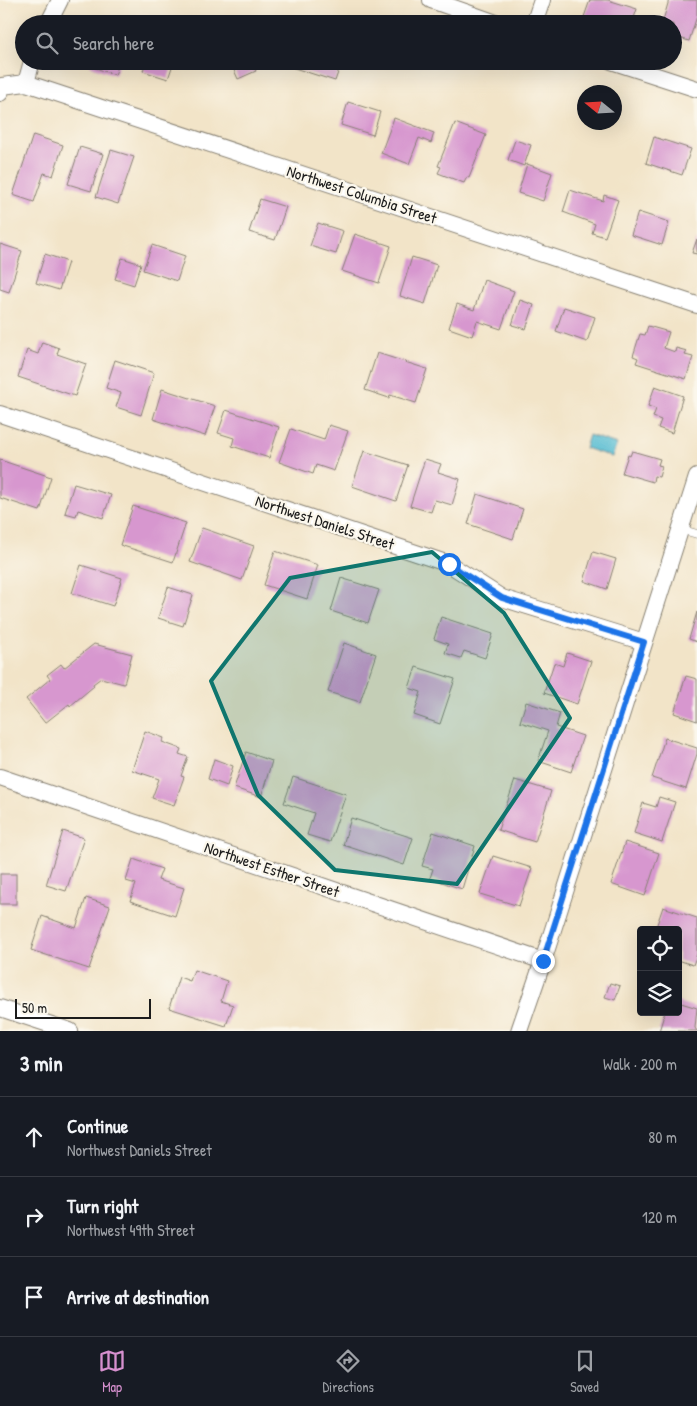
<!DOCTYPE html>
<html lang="en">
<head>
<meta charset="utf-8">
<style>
	:root { --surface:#171b24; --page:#242831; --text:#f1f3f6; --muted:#9ea1a6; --line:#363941; --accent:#d690ce }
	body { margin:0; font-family:"Patrick Hand",sans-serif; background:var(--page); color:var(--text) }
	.controls { position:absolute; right:15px; bottom:15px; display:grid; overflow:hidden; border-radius:5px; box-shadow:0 5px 20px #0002 }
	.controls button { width:45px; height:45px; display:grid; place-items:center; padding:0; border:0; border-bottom:1px solid var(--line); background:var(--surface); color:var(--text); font:25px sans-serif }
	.compass { position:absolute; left:577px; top:85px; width:45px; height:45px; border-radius:50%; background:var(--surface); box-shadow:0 5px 20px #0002; rotate:288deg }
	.scale { position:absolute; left:15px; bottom:12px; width:136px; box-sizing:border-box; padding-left:5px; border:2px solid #1c1c1c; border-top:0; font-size:14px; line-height:18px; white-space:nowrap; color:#1c1c1c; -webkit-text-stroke:4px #fbf7ec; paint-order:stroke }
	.stop { position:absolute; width:15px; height:15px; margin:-11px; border:4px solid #1a73e8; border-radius:50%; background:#fff }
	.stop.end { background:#1a73e8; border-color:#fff; box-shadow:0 1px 5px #0008 }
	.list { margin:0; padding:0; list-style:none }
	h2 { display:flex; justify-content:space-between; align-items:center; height:65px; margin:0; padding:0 20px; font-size:21px }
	h2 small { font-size:16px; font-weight:400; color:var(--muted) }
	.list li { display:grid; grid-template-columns:32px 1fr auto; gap:15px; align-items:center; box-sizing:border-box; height:80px; padding:0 20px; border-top:1px solid var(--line) }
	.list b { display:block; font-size:19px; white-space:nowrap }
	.list p { margin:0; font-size:16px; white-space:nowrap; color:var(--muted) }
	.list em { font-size:16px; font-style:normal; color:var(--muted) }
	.icon { flex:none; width:28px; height:28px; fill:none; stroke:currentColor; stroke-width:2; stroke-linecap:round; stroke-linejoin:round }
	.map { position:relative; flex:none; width:697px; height:1031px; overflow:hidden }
	.search { position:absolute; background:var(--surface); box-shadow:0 5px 20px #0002; left:15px; right:15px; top:15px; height:55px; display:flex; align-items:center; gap:12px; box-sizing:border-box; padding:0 18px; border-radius:28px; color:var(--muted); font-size:19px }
	.sheet { height:305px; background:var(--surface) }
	nav { display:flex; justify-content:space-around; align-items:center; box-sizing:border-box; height:70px; border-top:1px solid var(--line); background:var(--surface); font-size:14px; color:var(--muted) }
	nav a { display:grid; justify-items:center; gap:2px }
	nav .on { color:var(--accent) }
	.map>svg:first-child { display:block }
</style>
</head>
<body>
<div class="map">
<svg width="697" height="1031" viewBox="0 0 697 1031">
	<rect width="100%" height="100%" fill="#fbf7ec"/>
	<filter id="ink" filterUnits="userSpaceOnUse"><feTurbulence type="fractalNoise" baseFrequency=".02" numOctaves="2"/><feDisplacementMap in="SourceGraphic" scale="10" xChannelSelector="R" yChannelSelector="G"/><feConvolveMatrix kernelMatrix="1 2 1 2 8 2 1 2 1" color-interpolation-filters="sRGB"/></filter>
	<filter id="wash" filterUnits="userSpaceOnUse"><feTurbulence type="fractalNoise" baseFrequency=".0096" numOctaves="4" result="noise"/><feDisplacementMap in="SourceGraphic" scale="20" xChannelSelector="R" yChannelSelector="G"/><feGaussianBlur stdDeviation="1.12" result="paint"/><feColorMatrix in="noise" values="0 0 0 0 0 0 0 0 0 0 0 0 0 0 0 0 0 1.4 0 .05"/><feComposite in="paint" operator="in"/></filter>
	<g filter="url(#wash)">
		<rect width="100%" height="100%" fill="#f2e4c8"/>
		<!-- water -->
		<polygon fill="#54bcd2" stroke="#386c77" points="589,435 617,444 612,457 585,448"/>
		<g id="blocks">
			<!-- building -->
			<g fill="#d797cf">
				<polygon points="590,0 608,0 637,9 632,24 604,24 584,17"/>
				<polygon points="669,0 697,0 697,16 689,41 673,36 673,24 662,24"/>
				<polygon points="92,61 120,61 115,75 90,66"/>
				<polygon points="146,61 174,61 168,79 143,71"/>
				<polygon points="230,61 251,61 256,71 238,79"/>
				<polygon points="289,61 342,61 335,81 288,66"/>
				<polygon points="348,102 380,112 373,135 341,125"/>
				<polygon points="394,118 434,133 431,143 419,138 409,164 381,153"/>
				<polygon points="455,123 486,135 469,178 467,177 464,183 438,173 441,167 438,166"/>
				<polygon points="33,135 63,145 53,176 44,173 34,202 13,195"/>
				<polygon points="654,137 691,149 682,175 646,163"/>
				<polygon points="515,140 531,145 524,166 508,160"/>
				<polygon points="80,147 103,154 91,191 68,184"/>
				<polygon points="111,150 134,157 118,204 96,197"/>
				<polygon points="527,164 552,173 543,201 518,193"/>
				<polygon points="570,190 603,201 604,195 618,200 605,237 592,233 595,224 563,212"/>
				<polygon points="260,199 286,207 275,240 249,232"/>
				<polygon points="638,212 669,222 662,245 631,235"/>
				<polygon points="318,223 343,231 336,254 310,246"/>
				<polygon points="355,234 391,246 379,283 342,271"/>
				<polygon points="697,239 697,254 692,253"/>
				<polygon points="0,244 22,251 9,292 0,289"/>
				<polygon points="152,245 185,256 177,281 143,270"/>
				<polygon points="45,254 68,262 59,290 36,283"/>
				<polygon points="412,257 437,265 425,304 400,296"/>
				<polygon points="122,258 141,264 134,285 115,279"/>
				<polygon points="484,280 514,291 501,329 477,321 472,336 449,328 457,304 474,310"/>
				<polygon points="520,300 534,305 526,329 512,325"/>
				<polygon points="564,307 595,317 587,342 556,331"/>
				<polygon points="648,326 669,332 664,348 675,352 676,348 687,351 685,355 693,357 686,379 636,363 638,358 633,356 640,334 645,335"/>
				<polygon points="42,342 59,348 57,354 86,364 75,396 18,377 27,350 38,354"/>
				<polygon points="377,353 427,369 416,403 390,395 389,398 365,390"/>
				<polygon points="115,360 154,373 141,415 116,407 121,393 106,388"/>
				<polygon points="655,386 683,396 672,433 658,428 661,420 653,417 656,409 648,406"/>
				<polygon points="162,389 215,406 205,436 153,419"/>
				<polygon points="226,410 279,427 269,458 232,446 234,438 218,433"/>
				<polygon points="329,425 348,431 334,471 316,465 313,474 279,462 291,429 324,440"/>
				<polygon points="364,451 408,465 396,501 352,486"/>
				<polygon points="632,451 660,459 658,465 662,466 659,477 654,476 653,482 622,473 628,455 630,456"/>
				<polygon points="425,459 441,464 438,472 460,479 452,505 435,500 431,512 410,506"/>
				<polygon points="0,460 51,477 40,511 0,498"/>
				<polygon points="74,484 111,495 103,518 78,510 76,516 65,513"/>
				<polygon points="477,494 523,509 513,539 468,524"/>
				<polygon points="133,506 186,523 173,562 120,545"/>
				<polygon points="202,528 254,546 242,580 190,562"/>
				<polygon points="275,551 318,565 307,599 264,585"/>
				<polygon points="593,552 616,559 607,589 584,581"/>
				<polygon points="81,565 122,578 113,606 72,593"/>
				<polygon points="341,578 379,590 368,623 331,611"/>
				<polygon points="168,587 193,595 183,626 158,618"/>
				<polygon points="697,612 697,642 689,639"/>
				<polygon points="441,617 493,634 485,658 464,651 461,658 445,653 448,644 434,639"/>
				<polygon points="344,643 376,654 360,702 328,692"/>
				<polygon points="94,644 132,654 124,684 101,678 93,684 94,686 70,706 69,704 45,723 26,699 50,679 47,675 61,664 64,668"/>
				<polygon points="567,653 591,661 577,704 544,693 554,663 563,666"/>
				<polygon points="416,667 455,679 440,724 414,715 421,692 409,688"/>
				<polygon points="686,676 697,679 697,721 674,713"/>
				<polygon points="526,702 560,713 556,727 583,736 571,772 538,761 548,731 520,722"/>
				<polygon points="145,731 164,738 162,742 181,749 179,754 188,757 181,776 184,777 174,805 152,798 159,779 132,770"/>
				<polygon points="665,738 697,748 697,754 686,789 652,778"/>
				<polygon points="246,752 272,761 261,797 234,788"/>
				<polygon points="214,759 233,766 227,786 208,779"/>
				<polygon points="293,777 346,794 330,842 307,835 314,813 284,803"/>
				<polygon points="515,780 551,791 535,842 498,830"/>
				<polygon points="659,797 675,802 662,842 634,833 643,803 656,807"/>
				<polygon points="351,818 413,838 404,865 343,845"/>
				<polygon points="63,831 84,838 66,891 46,885"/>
				<polygon points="433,832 475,846 462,889 430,878 433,869 422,866"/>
				<polygon points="625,842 659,853 645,896 611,884"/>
				<polygon points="493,856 532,868 519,906 480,894"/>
				<polygon points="133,859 162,869 158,880 184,888 175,916 130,901 136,884 126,881"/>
				<rect x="0" y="874" width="16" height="30"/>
				<polygon points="86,898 110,906 89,969 31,950 42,916 76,928"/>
				<polygon points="663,907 697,918 697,954 693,965 678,960 678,930 655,930"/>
				<polygon points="194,970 227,981 221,1001 233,1005 226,1026 169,1008 179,977 190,981"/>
				<polygon points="610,983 620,986 615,1000 605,997"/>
				<polygon points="678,1002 697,1008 695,1028 697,1031 659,1031 665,1012 678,1012"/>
			</g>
		</g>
	</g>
	<g filter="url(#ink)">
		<use href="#blocks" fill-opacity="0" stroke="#878072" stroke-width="1"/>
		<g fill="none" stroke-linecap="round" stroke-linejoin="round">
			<defs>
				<polyline id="lane" points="680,529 697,534"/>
				<g id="street">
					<polyline points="431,0 499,24"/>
					<polyline points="48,24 60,0"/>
					<polyline points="534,24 542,0"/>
					<polyline points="611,61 697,89"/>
					<polyline points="26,83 697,305"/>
					<polyline points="0,93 2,86 26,83 32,61"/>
					<polyline points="0,414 449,564 502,598 644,642"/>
					<polyline points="0,777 543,961"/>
					<polyline points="0,1008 70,1031"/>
					<polyline points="519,1031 543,961 697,477"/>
				</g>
			</defs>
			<!-- lane casing -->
			<use href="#lane" stroke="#878072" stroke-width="9"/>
			<!-- street casing -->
			<use href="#street" stroke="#878072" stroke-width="18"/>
			<!-- lane -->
			<use href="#lane" stroke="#fff" stroke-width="8"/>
			<!-- street -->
			<use href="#street" stroke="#fff" stroke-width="16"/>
		</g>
	</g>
	<g fill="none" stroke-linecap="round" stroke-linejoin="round" filter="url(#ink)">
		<!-- route -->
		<polyline stroke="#1a73e8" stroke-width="6" points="449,564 502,598 644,642 543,961"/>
	</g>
	<!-- marked area -->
	<path fill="#0f766e" fill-opacity="0.2" stroke="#0f766e" stroke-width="4" stroke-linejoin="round" d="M 432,552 L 504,613 L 570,718 L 457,884 L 335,870 L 258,795 L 211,681 L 290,578 Z"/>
	<g text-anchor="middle" stroke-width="4.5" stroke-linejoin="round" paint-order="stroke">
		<!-- street labels -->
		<g font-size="16" fill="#1c1c1c" stroke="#fbf7ec">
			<text transform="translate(362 194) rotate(18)" y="6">Northwest Columbia Street</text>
			<text transform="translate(325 522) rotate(18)" y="6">Northwest Daniels Street</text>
			<text transform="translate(272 869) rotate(19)" y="6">Northwest Esther Street</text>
		</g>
	</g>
</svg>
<div class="controls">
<button><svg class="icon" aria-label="locate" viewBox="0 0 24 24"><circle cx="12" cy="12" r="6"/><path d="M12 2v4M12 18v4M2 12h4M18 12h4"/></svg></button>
<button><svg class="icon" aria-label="layers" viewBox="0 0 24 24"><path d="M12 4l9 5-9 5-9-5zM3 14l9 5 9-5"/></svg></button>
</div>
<svg class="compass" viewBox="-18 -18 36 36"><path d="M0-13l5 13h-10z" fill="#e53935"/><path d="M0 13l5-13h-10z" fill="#9ea1a6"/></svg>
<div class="scale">50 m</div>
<div class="stop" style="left:449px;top:564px"></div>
<div class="stop end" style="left:543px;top:961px"></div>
<div class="search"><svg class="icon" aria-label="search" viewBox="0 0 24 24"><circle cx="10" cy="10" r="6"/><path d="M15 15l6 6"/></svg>Search here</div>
</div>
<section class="sheet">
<h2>3 min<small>Walk · 200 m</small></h2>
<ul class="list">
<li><svg class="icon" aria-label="ahead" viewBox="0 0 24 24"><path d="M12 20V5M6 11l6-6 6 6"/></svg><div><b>Continue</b><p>Northwest Daniels Street</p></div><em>80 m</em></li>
<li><svg class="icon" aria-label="right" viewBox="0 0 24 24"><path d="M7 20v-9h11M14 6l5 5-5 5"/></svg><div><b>Turn right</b><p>Northwest 49th Street</p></div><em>120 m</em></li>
<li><svg class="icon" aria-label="arrive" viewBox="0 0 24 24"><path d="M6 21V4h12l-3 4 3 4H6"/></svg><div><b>Arrive at destination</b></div></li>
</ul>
</section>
<nav>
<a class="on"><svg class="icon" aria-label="map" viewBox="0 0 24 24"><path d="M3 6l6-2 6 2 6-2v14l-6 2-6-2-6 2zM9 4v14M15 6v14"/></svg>Map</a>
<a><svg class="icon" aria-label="directions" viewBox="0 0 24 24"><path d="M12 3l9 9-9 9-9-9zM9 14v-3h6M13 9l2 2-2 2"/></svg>Directions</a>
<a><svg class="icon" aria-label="saved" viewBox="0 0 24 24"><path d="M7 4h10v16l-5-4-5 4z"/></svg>Saved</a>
</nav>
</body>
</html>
